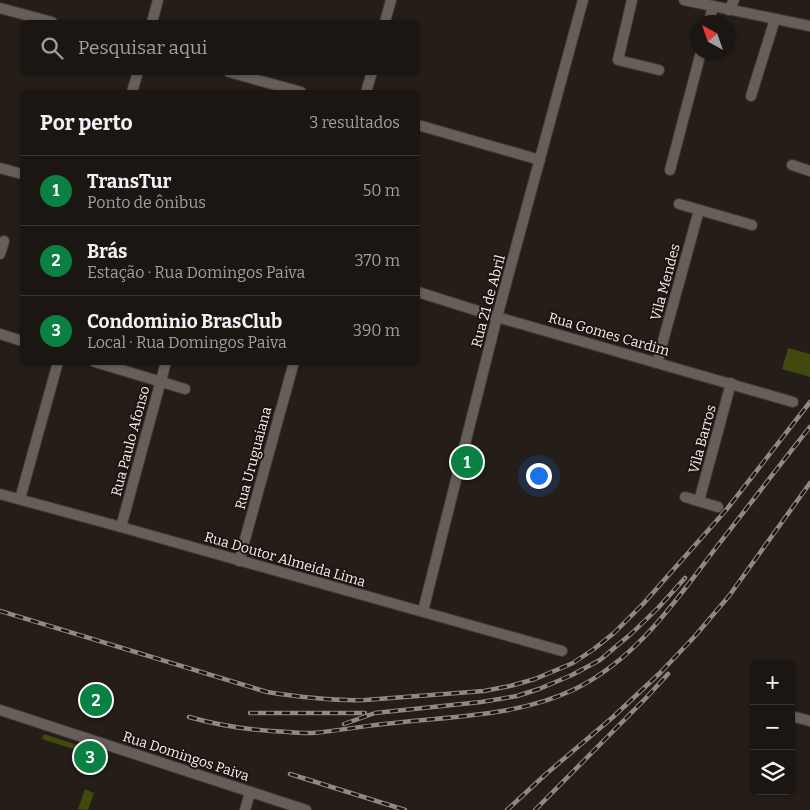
<!DOCTYPE html>
<html lang="pt">
<head>
<meta charset="utf-8">
<style>
	:root { --surface:#1b1612; --page:#282320; --text:#f1f3f6; --muted:#a09f9f; --line:#393532; --accent:#0b8043 }
	body { margin:0; font-family:Bitter,serif; background:var(--page); color:var(--text) }
	.controls { position:absolute; right:15px; bottom:15px; display:grid; overflow:hidden; border-radius:8px; box-shadow:0 1px 4px #0004 }
	.controls button { width:45px; height:45px; display:grid; place-items:center; padding:0; border:0; border-bottom:1px solid var(--line); background:var(--surface); color:var(--text); font:25px sans-serif }
	.compass { position:absolute; left:690px; top:15px; width:45px; height:45px; border-radius:50%; background:var(--surface); box-shadow:0 1px 4px #0004; rotate:320deg }
	.you { position:absolute; left:538px; top:475px; width:18px; height:18px; margin:-12px; border:4px solid #fff; border-radius:50%; background:#1a73e8; box-shadow:0 0 0 8px #1a73e833 }
	.badge { display:grid; place-items:center; width:32px; height:32px; border-radius:50%; background:var(--accent); color:#fff; font-size:16px; font-weight:700 }
	.pin { position:absolute; translate:-50% -50%; border:2px solid #fff; box-shadow:0 1px 5px #0006 }
	.list { margin:0; padding:0; list-style:none }
	h2 { display:flex; justify-content:space-between; align-items:center; height:65px; margin:0; padding:0 20px; font-size:21px }
	h2 small { font-size:16px; font-weight:400; color:var(--muted) }
	.list li { display:grid; grid-template-columns:32px 1fr auto; gap:15px; align-items:center; box-sizing:border-box; height:70px; padding:0 20px; border-top:1px solid var(--line) }
	.list b { display:block; font-size:19px; white-space:nowrap }
	.list p { margin:0; font-size:16px; white-space:nowrap; color:var(--muted) }
	.list em { font-size:16px; font-style:normal; color:var(--muted) }
	.icon { flex:none; width:28px; height:28px; fill:none; stroke:currentColor; stroke-width:2; stroke-linecap:round; stroke-linejoin:round }
	.map { position:relative; flex:none; width:810px; height:810px; overflow:hidden }
	.search { position:absolute; background:var(--surface); box-shadow:0 1px 4px #0004; left:20px; top:20px; width:400px; height:55px; display:flex; align-items:center; gap:12px; box-sizing:border-box; padding:0 18px; border-radius:8px; color:var(--muted); font-size:19px }
	.panel { position:absolute; background:var(--surface); box-shadow:0 1px 4px #0004; left:20px; top:90px; width:400px; height:275px; border-radius:8px }
	.map>svg:first-child { display:block }
</style>
</head>
<body>
<div class="map">
<svg width="810" height="810" viewBox="0 0 810 810">
	<rect width="100%" height="100%" fill="#241d18"/>
	<!-- green -->
	<g fill="#41490c">
		<polygon points="788,348 810,354 810,377 782,369"/>
		<polygon points="44,734 108,755 107,760 42,739"/>
		<polygon points="85,789 94,793 88,810 78,809"/>
	</g>
	<g fill="none" stroke-linecap="round" stroke-linejoin="round">
		<defs>
			<g id="minor">
				<polyline points="632,0 618,60 659,70"/>
				<polyline points="684,0 810,26"/>
				<polyline points="0,8 52,22"/>
				<polyline points="729,10 734,0"/>
				<polyline points="152,22 158,0"/>
				<polyline points="385,22 391,0"/>
				<polyline points="709,22 713,6"/>
				<polyline points="229,72 301,92"/>
				<polyline points="132,92 138,72"/>
				<polyline points="366,92 372,72"/>
				<polyline points="751,96 775,19"/>
				<polyline points="418,125 540,160"/>
				<polyline points="792,165 810,171"/>
				<polyline points="0,168 22,174"/>
				<polyline points="670,170 701,52"/>
				<polyline points="679,204 752,225"/>
				<polyline points="0,254 4,241"/>
				<polyline points="418,292 497,317 793,402"/>
				<polyline points="0,334 22,341"/>
				<polyline points="95,362 185,389"/>
				<polyline points="657,363 699,210"/>
				<polyline points="0,494 121,527 562,651"/>
				<polyline points="685,497 718,507"/>
				<polyline points="20,499 58,362"/>
				<polyline points="699,501 731,383"/>
				<polyline points="121,527 166,362"/>
				<polyline points="239,561 294,362"/>
				<polyline points="423,611 497,317 583,0"/>
				<polyline points="0,710 306,810"/>
				<polyline points="791,716 810,721"/>
				<polyline points="245,810 250,792"/>
			</g>
		</defs>
		<!-- minor casing -->
		<use href="#minor" stroke="#403a37" stroke-width="12"/>
		<!-- minor -->
		<use href="#minor" stroke="#665e58" stroke-width="10"/>
		<defs>
			<g id="rail">
				<path d="M 0,611 L 267,692 C 299,697 332,701 365,700 L 484,691 L 510,686 L 535,679 L 573,663 L 594,649 L 614,633 L 643,604 L 727,509 L 810,402"/>
				<polyline points="250,713 365,713"/>
				<path d="M 189,717 C 221,726 256,731 289,732 C 297,733 305,733 312,733 C 340,731 367,725 394,723 C 455,716 519,716 575,689 C 636,659 675,602 715,549 C 747,508 778,467 810,427"/>
				<polyline points="344,724 375,713 481,702 517,696 539,689 572,675 600,660 632,633 658,608 685,578"/>
				<polyline points="290,774 405,810"/>
				<polyline points="507,810 546,774 613,717 660,673 695,636 729,596 810,483"/>
				<polyline points="535,810 645,699 668,674"/>
			</g>
		</defs>
		<!-- rail casing -->
		<use href="#rail" stroke="#8f8985" stroke-width="4.5"/>
		<!-- rail -->
		<use href="#rail" stroke="#1b1410" stroke-width="2.5" stroke-dasharray="8" stroke-linecap="butt"/>
	</g>
	<g text-anchor="middle" stroke-width="4" stroke-linejoin="round" paint-order="stroke">
		<!-- street labels -->
		<g font-size="14" fill="#f6f1ee" stroke="#1b1410">
			<text transform="translate(665 282) rotate(-75)" y="5">Vila Mendes</text>
			<text transform="translate(488 301) rotate(-75)" y="5">Rua 21 de Abril</text>
			<text transform="translate(609 334) rotate(16)" y="5">Rua Gomes Cardim</text>
			<text transform="translate(702 439) rotate(-75)" y="5">Vila Barros</text>
			<text transform="translate(130 441) rotate(-75)" y="5">Rua Paulo Afonso</text>
			<text transform="translate(253 458) rotate(-75)" y="5">Rua Uruguaiana</text>
			<text transform="translate(285 559) rotate(16)" y="5">Rua Doutor Almeida Lima</text>
			<text transform="translate(186 756) rotate(18)" y="5">Rua Domingos Paiva</text>
		</g>
	</g>
</svg>
<div class="controls">
<button>+</button>
<button>−</button>
<button><svg class="icon" aria-label="layers" viewBox="0 0 24 24"><path d="M12 4l9 5-9 5-9-5zM3 14l9 5 9-5"/></svg></button>
</div>
<svg class="compass" viewBox="-18 -18 36 36"><path d="M0-13l5 13h-10z" fill="#e53935"/><path d="M0 13l5-13h-10z" fill="#a09f9f"/></svg>
<div class="you"></div>
<div class="pin badge" style="left:467px;top:462px">1</div>
<div class="pin badge" style="left:96px;top:700px">2</div>
<div class="pin badge" style="left:90px;top:757px">3</div>
<div class="search"><svg class="icon" aria-label="search" viewBox="0 0 24 24"><circle cx="10" cy="10" r="6"/><path d="M15 15l6 6"/></svg>Pesquisar aqui</div>
<section class="panel">
<h2>Por perto<small>3 resultados</small></h2>
<ul class="list">
<li><span class="badge">1</span><div><b>TransTur</b><p>Ponto de ônibus</p></div><em>50 m</em></li>
<li><span class="badge">2</span><div><b>Brás</b><p>Estação · Rua Domingos Paiva</p></div><em>370 m</em></li>
<li><span class="badge">3</span><div><b>Condominio BrasClub</b><p>Local · Rua Domingos Paiva</p></div><em>390 m</em></li>
</ul>
</section>
</div>
</body>
</html>
